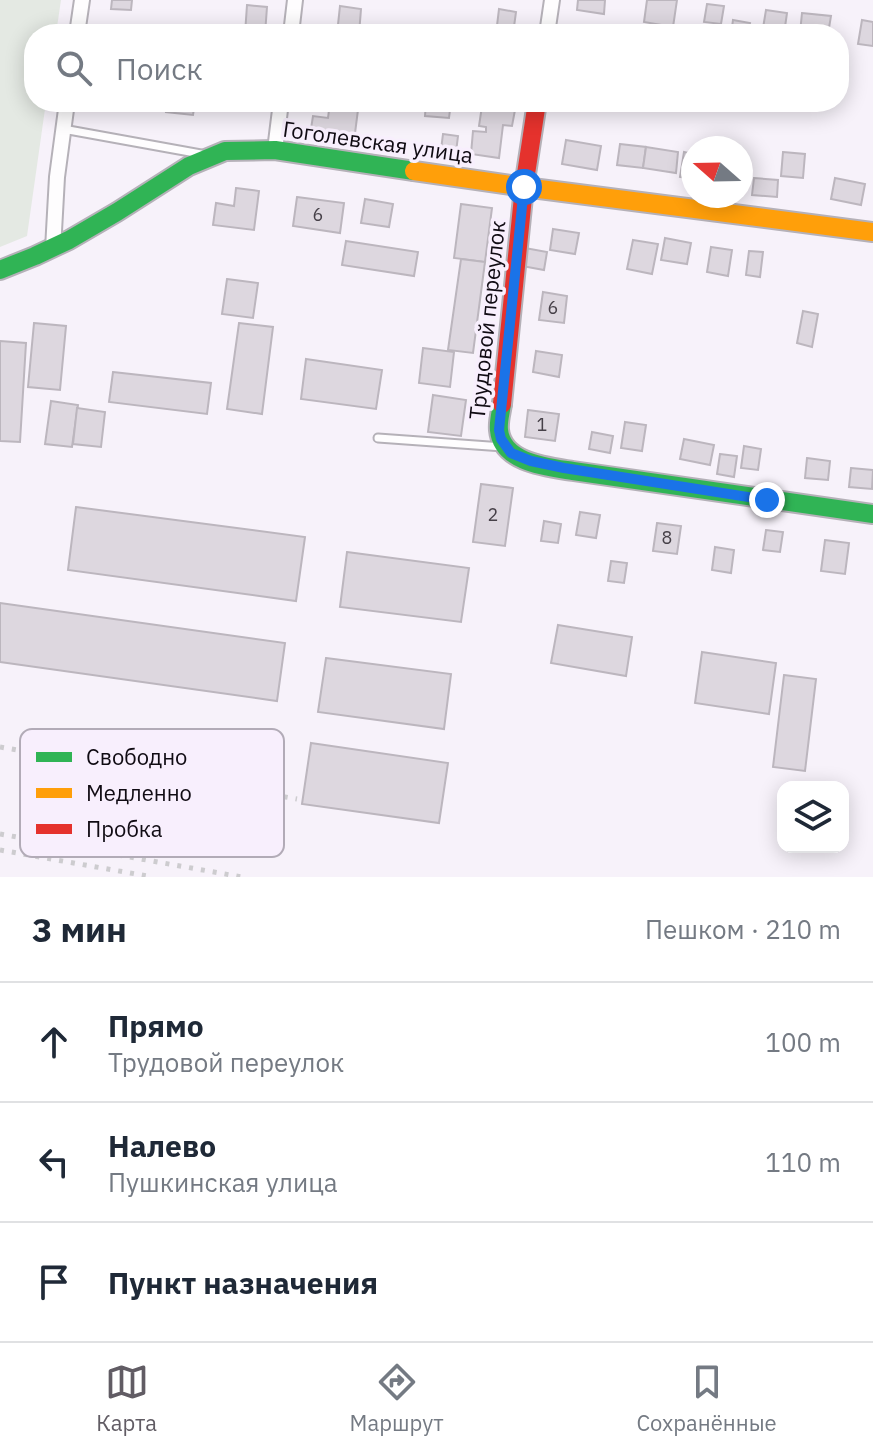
<!DOCTYPE html>
<html lang="ru">
<head>
<meta charset="utf-8">
<style>
	:root { --surface:#fff; --page:#f6f6f7; --text:#1f2937; --muted:#747a83; --line:#e0e1e3; --accent:#615c64 }
	body { margin:0; font-family:"IBM Plex Sans",sans-serif; background:var(--page); color:var(--text) }
	.controls { position:absolute; right:24px; bottom:24px; display:grid; overflow:hidden; border-radius:16px; box-shadow:0 4px 20px #0003 }
	.controls button { width:72px; height:72px; display:grid; place-items:center; padding:0; border:0; border-bottom:2px solid var(--line); background:var(--surface); color:var(--text); font:40px sans-serif }
	.compass { position:absolute; left:681px; top:136px; width:72px; height:72px; border-radius:50%; background:var(--surface); box-shadow:0 4px 20px #0003; rotate:290deg }
	.stop { position:absolute; width:24px; height:24px; margin:-18px; border:6px solid #1a73e8; border-radius:50%; background:#fff }
	.stop.end { background:#1a73e8; border-color:#fff; box-shadow:0 2px 8px #0008 }
	.list { margin:0; padding:0; list-style:none }
	h2 { display:flex; justify-content:space-between; align-items:center; height:104px; margin:0; padding:0 32px; font-size:34px }
	h2 small { font-size:26px; font-weight:400; color:var(--muted) }
	.list li { display:grid; grid-template-columns:52px 1fr auto; gap:24px; align-items:center; box-sizing:border-box; height:120px; padding:0 32px; border-top:2px solid var(--line) }
	.list b { display:block; font-size:30px; white-space:nowrap }
	.list p { margin:0; font-size:26px; white-space:nowrap; color:var(--muted) }
	.list em { font-size:26px; font-style:normal; color:var(--muted) }
	.icon { flex:none; width:44px; height:44px; fill:none; stroke:currentColor; stroke-width:2; stroke-linecap:round; stroke-linejoin:round }
	.map { position:relative; flex:none; width:873px; height:877px; overflow:hidden }
	.search { position:absolute; background:var(--surface); box-shadow:0 4px 20px #0003; left:24px; right:24px; top:24px; height:88px; display:flex; align-items:center; gap:20px; box-sizing:border-box; padding:0 28px; border-radius:32px; color:var(--muted); font-size:30px }
	.sheet { height:464px; background:var(--surface) }
	nav { display:flex; justify-content:space-around; align-items:center; box-sizing:border-box; height:112px; border-top:2px solid var(--line); background:var(--surface); font-size:22px; color:var(--muted) }
	nav a { display:grid; justify-items:center; gap:4px }
	nav .on { color:var(--accent) }
	.map>svg:first-child { display:block }
</style>
</head>
<body>
<div class="map">
<svg width="873" height="877" viewBox="0 0 873 877">
	<rect width="100%" height="100%" fill="#f7f2fa"/>
	<!-- green -->
	<polygon fill="#e4e9e3" points="0,0 61,0 56,34 34,34 34,102 46,102 27,236 0,247"/>
	<!-- building -->
	<g fill="#ddd7df" stroke="#bcb6be" stroke-width="2">
		<polygon points="112,0 132,0 131,10 111,9"/>
		<polygon points="578,0 605,0 604,14 577,10"/>
		<polygon points="647,0 677,0 673,27 644,22"/>
		<polygon points="707,4 724,6 721,24 704,22"/>
		<polygon points="247,5 267,7 265,34 245,34"/>
		<polygon points="340,6 361,9 359,34 337,34"/>
		<polygon points="499,9 516,12 513,34 496,34"/>
		<polygon points="766,10 787,13 784,34 762,34"/>
		<polygon points="802,13 831,16 828,34 800,33"/>
		<polygon points="733,20 750,23 748,34 731,34"/>
		<polygon points="862,20 873,22 873,46 858,44"/>
		<polygon points="167,102 195,102 193,115 166,112"/>
		<polygon points="330,102 359,102 354,141 310,135 313,116 328,118"/>
		<polygon points="426,102 451,102 449,118 425,116"/>
		<polygon points="482,106 515,110 512,126 503,125 499,158 471,154 473,131 486,132 486,127 479,126"/>
		<polygon points="443,134 458,136 455,160 440,158"/>
		<polygon points="566,140 601,146 597,170 562,164"/>
		<polygon points="620,144 646,147 643,168 617,165"/>
		<polygon points="646,147 678,152 676,173 643,168"/>
		<polygon points="684,152 693,154 693,179 680,177"/>
		<polygon points="783,152 805,154 803,178 781,176"/>
		<polygon points="754,178 778,180 777,197 752,195"/>
		<polygon points="835,178 865,184 861,205 831,199"/>
		<polygon points="236,188 259,191 254,230 213,225 216,203 234,206"/>
		<polygon points="297,197 344,203 340,233 293,226"/>
		<polygon points="365,199 393,204 389,227 361,223"/>
		<polygon points="461,204 492,208 485,262 454,258"/>
		<polygon points="553,229 579,233 575,254 550,250"/>
		<polygon points="665,238 691,243 687,264 661,260"/>
		<polygon points="633,240 658,244 652,274 627,269"/>
		<polygon points="346,241 418,252 414,276 342,265"/>
		<polygon points="711,247 732,250 728,276 707,272"/>
		<polygon points="525,248 547,252 544,270 522,266"/>
		<polygon points="749,251 763,252 760,277 746,275"/>
		<polygon points="461,259 485,262 473,353 448,350"/>
		<polygon points="227,279 258,283 253,318 222,314"/>
		<polygon points="543,292 567,296 564,323 539,320"/>
		<polygon points="803,311 818,314 812,347 797,343"/>
		<polygon points="34,323 66,326 60,390 28,387"/>
		<polygon points="239,323 273,327 262,414 227,409"/>
		<polygon points="0,341 26,343 20,442 0,441"/>
		<polygon points="423,348 454,352 450,387 419,383"/>
		<polygon points="536,351 562,355 559,377 533,372"/>
		<polygon points="306,359 382,370 376,409 301,399"/>
		<polygon points="113,372 211,383 207,414 109,402"/>
		<polygon points="433,395 466,400 461,436 428,432"/>
		<polygon points="51,401 78,405 72,447 45,444"/>
		<polygon points="77,408 105,412 101,447 73,444"/>
		<polygon points="528,410 559,414 555,441 525,437"/>
		<polygon points="625,422 646,425 642,451 621,448"/>
		<polygon points="592,432 613,436 610,453 589,449"/>
		<polygon points="684,439 714,445 710,465 680,459"/>
		<polygon points="744,446 761,449 758,470 741,468"/>
		<polygon points="720,454 737,456 734,477 717,474"/>
		<polygon points="807,458 830,461 828,480 805,478"/>
		<polygon points="851,468 873,470 872,489 849,487"/>
		<polygon points="481,484 513,488 505,546 473,542"/>
		<polygon points="76,507 305,537 296,601 68,570"/>
		<polygon points="580,512 600,515 596,538 576,535"/>
		<polygon points="544,521 561,524 558,543 541,541"/>
		<polygon points="657,523 681,526 677,554 653,551"/>
		<polygon points="766,530 783,532 780,552 763,550"/>
		<polygon points="825,540 849,543 845,574 821,571"/>
		<polygon points="715,547 734,550 731,573 712,570"/>
		<polygon points="347,552 469,568 461,622 340,607"/>
		<polygon points="611,561 627,563 624,583 608,581"/>
		<polygon points="0,603 285,643 277,701 0,662"/>
		<polygon points="558,625 632,637 626,676 551,663"/>
		<polygon points="702,652 776,663 769,714 695,703"/>
		<polygon points="326,658 451,674 444,729 318,712"/>
		<polygon points="784,675 816,679 805,771 773,767"/>
		<polygon points="311,743 448,763 439,823 302,804"/>
	</g>
	<g fill="none" stroke-linecap="round" stroke-linejoin="round">
		<defs>
			<g id="lane">
				<polyline points="63,129 201,154"/>
				<polyline points="378,438 503,447"/>
			</g>
			<g id="street">
				<polyline points="77,34 82,0"/>
				<polyline points="291,34 295,0"/>
				<polyline points="547,34 552,0"/>
				<polyline points="275,150 281,102"/>
				<polyline points="53,249 57,177 67,102"/>
			</g>
			<g id="fast">
				<polyline points="0,270 35,256 69,240 117,212 189,166 225,151 275,150 414,171"/>
				<path d="M 502,404 C 501,412 498,421 499,430 C 502,463 548,467 573,471 L 873,514"/>
			</g>
			<polyline id="slow" points="414,171 524,187 873,232"/>
			<polyline id="jam" points="502,404 524,187 537,102"/>
		</defs>
		<!-- lane casing -->
		<use href="#lane" stroke="#b5b1b8" stroke-width="11"/>
		<!-- street casing -->
		<use href="#street" stroke="#b5b1b8" stroke-width="18"/>
		<!-- fast casing -->
		<use href="#fast" stroke="#b5b1b8" stroke-width="22"/>
		<!-- slow casing -->
		<use href="#slow" stroke="#b5b1b8" stroke-width="22"/>
		<!-- jam casing -->
		<use href="#jam" stroke="#b5b1b8" stroke-width="22"/>
		<!-- lane -->
		<use href="#lane" stroke="#fefdfe" stroke-width="7"/>
		<!-- street -->
		<use href="#street" stroke="#fefdfe" stroke-width="14"/>
		<!-- fast -->
		<use href="#fast" stroke="#30b455" stroke-width="18"/>
		<!-- slow -->
		<use href="#slow" stroke="#ff9f0a" stroke-width="18"/>
		<!-- jam -->
		<use href="#jam" stroke="#e5322d" stroke-width="18"/>
		<!-- rail -->
		<g stroke="#cdcccf" stroke-width="5" stroke-dasharray="4 8" stroke-linecap="butt">
			<polyline points="0,747 297,799"/>
			<polyline points="0,834 242,877"/>
			<polyline points="0,850 153,877"/>
		</g>
	</g>
	<g fill="none" stroke-linecap="round" stroke-linejoin="round">
		<!-- route -->
		<polyline stroke="#1a73e8" stroke-width="10" points="524,187 499,430 501,439 511,453 531,461 564,468 767,500"/>
	</g>
	<g text-anchor="middle" stroke-width="7" stroke-linejoin="round" paint-order="stroke">
		<!-- number labels -->
		<g font-size="18" fill="#464048">
			<text x="318" y="221">6</text>
			<text x="553" y="314">6</text>
			<text x="542" y="431">1</text>
			<text x="493" y="521">2</text>
			<text x="667" y="544">8</text>
		</g>
		<!-- street labels -->
		<g font-size="22" fill="#100b13" stroke="#f8effd">
			<text transform="translate(378 142) rotate(8)" y="8">Гоголевская улица</text>
			<text transform="translate(487 320) rotate(-84)" y="8">Трудовой переулок</text>
		</g>
	</g>
	<!-- legend -->
	<rect x="20" y="729" width="264" height="128" rx="12" fill="#f8effd" stroke="#b2abb7" stroke-width="2"/>
	<rect x="36" y="752" width="36" height="10" fill="#30b455"/>
	<rect x="36" y="788" width="36" height="10" fill="#ff9f0a"/>
	<rect x="36" y="824" width="36" height="10" fill="#e5322d"/>
	<g font-size="22" fill="#100b13">
		<text x="86" y="765">Свободно</text>
		<text x="86" y="801">Медленно</text>
		<text x="86" y="837">Пробка</text>
	</g>
</svg>
<div class="controls">
<button><svg class="icon" aria-label="layers" viewBox="0 0 24 24"><path d="M12 4l9 5-9 5-9-5zM3 14l9 5 9-5"/></svg></button>
</div>
<svg class="compass" viewBox="-18 -18 36 36"><path d="M0-13l5 13h-10z" fill="#e53935"/><path d="M0 13l5-13h-10z" fill="#747a83"/></svg>
<div class="stop" style="left:524px;top:187px"></div>
<div class="stop end" style="left:767px;top:500px"></div>
<div class="search"><svg class="icon" aria-label="search" viewBox="0 0 24 24"><circle cx="10" cy="10" r="6"/><path d="M15 15l6 6"/></svg>Поиск</div>
</div>
<section class="sheet">
<h2>3 мин<small>Пешком · 210 m</small></h2>
<ul class="list">
<li><svg class="icon" aria-label="ahead" viewBox="0 0 24 24"><path d="M12 20V5M6 11l6-6 6 6"/></svg><div><b>Прямо</b><p>Трудовой переулок</p></div><em>100 m</em></li>
<li><svg class="icon" aria-label="left" viewBox="0 0 24 24"><path d="M17 20v-9H6M10 6l-5 5 5 5"/></svg><div><b>Налево</b><p>Пушкинская улица</p></div><em>110 m</em></li>
<li><svg class="icon" aria-label="arrive" viewBox="0 0 24 24"><path d="M6 21V4h12l-3 4 3 4H6"/></svg><div><b>Пункт назначения</b></div></li>
</ul>
</section>
<nav>
<a class="on"><svg class="icon" aria-label="map" viewBox="0 0 24 24"><path d="M3 6l6-2 6 2 6-2v14l-6 2-6-2-6 2zM9 4v14M15 6v14"/></svg>Карта</a>
<a><svg class="icon" aria-label="directions" viewBox="0 0 24 24"><path d="M12 3l9 9-9 9-9-9zM9 14v-3h6M13 9l2 2-2 2"/></svg>Маршрут</a>
<a><svg class="icon" aria-label="saved" viewBox="0 0 24 24"><path d="M7 4h10v16l-5-4-5 4z"/></svg>Сохранённые</a>
</nav>
</body>
</html>
